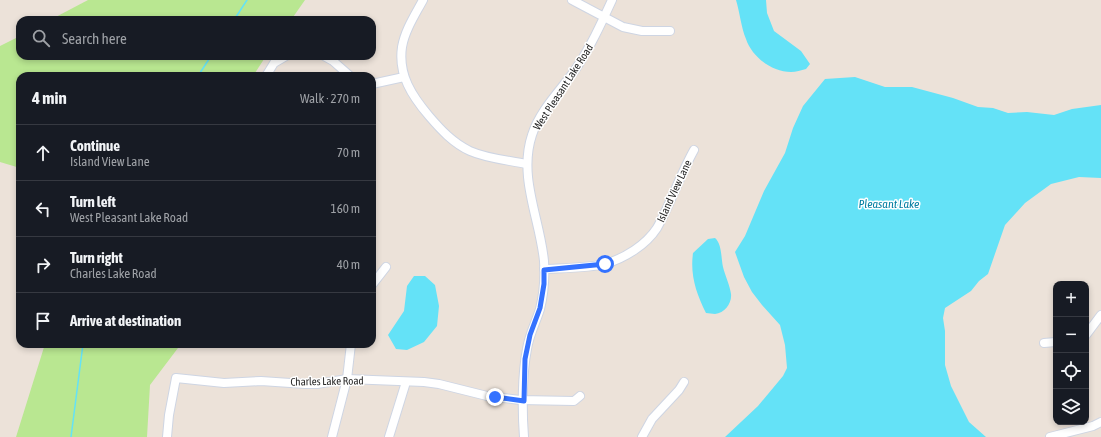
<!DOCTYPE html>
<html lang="en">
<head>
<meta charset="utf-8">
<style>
	:root { --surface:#171b24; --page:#20242c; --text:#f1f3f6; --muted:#9ea1a6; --line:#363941 }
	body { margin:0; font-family:"Asap Condensed",sans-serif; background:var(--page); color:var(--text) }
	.controls { position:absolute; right:12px; bottom:12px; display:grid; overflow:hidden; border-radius:8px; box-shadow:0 2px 6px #0003 }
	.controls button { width:36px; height:36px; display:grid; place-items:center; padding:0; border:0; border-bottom:1px solid var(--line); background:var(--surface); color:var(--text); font:20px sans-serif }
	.stop { position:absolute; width:12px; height:12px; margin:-9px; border:3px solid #3472ff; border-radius:50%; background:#fff }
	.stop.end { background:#3472ff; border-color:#fff; box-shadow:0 1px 4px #0008 }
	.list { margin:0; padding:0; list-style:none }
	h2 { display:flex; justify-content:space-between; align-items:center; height:52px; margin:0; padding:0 16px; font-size:17px }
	h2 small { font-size:13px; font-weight:400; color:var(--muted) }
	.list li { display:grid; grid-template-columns:26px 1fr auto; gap:12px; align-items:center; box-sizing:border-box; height:56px; padding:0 16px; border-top:1px solid var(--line) }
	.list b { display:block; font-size:15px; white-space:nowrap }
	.list p { margin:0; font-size:13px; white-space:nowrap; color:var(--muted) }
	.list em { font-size:13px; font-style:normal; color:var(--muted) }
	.icon { flex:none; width:22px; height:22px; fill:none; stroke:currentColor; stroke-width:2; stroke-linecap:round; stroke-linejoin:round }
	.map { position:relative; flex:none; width:1101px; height:437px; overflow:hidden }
	.search { position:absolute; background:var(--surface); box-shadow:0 2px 6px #0003; left:16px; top:16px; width:360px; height:44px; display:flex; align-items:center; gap:10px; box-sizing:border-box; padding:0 14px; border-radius:12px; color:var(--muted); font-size:15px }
	.panel { position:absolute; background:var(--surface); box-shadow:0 2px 6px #0003; left:16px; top:72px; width:360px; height:276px; border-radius:12px }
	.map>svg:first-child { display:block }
</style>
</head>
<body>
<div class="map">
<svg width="1101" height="437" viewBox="0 0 1101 437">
	<rect width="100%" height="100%" fill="#ece2d9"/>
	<!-- green -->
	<g fill="#b9e791">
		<polygon points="88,0 305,0 291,20 50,20"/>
		<polygon points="20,36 20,56 266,56 253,76 20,76 20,168 0,162 0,46"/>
		<polygon points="45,344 181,344 150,385 147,437 16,437"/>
	</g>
	<!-- water -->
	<g fill="#64e2f7">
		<path d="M 736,0 L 766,0 L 767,13 L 774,31 L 801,51 L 810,64 L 806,69 C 801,70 796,72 791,72 C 772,72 752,57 746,39 C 741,27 740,13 736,0 Z"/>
		<polygon points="855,77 885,87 912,87 953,98 978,107 993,108 1008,113 1027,112 1054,115 1072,109 1101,105 1101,178 1079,177 1051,184 1025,203 1005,225 988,274 979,281 971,291 945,308 943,318 945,331 945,365 951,386 969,422 986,437 725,437 758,406 783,376 787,368 785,345 780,325 762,305 752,292 744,277 735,252 745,236 764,191 785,153 793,128 803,106 825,79"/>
		<path d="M 715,238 C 722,244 721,258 723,267 C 725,275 730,286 731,294 C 732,303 725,313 715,314 C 712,314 709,313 706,313 C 696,293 690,275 693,253 L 708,239 Z"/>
		<polygon points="414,276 425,276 435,285 439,306 437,326 424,342 407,350 396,349 388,335 404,311 407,286"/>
	</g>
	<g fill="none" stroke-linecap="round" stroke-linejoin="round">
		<!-- stream -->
		<g stroke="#64e2f7" stroke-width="1.5">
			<polyline points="234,20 247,0"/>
			<polyline points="198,76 211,56"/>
			<polyline points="71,437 83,344"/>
		</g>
		<defs>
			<g id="minor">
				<path d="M 423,0 C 415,15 405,30 402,47 C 398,75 412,96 429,116 C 441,130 453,143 470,151 C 488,159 508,160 527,164"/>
				<polyline points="572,0 623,27 642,31 670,31"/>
				<polyline points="324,56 333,61 350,76"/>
				<polyline points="266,76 274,63 286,56"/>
				<polyline points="372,84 404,77"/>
				<path d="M 544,269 C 562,268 589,268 605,264 C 625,258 646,245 657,228 C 671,203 680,175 694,150"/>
				<polyline points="372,285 386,267"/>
				<polyline points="1086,335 1101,315"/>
				<polyline points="1044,343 1056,342"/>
				<polyline points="167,437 169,415 176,378 224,383 261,381 305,384 317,384 347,379 424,382 439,384 487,396 520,400 574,401 580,396"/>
				<polyline points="332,437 347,379 351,344"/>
				<polyline points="389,437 406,382"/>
				<path d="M 524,437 C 522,411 522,374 527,349 C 529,335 536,322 540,309 C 544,293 545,277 544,261 C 540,219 518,177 532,135 C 540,110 560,91 575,70 C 590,48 601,24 612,0"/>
				<polyline points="642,437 652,419 679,390 684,382"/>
				<polyline points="1050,437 1093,426 1101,422"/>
			</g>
		</defs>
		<!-- minor casing -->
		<use href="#minor" stroke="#ced5e3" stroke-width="10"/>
		<!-- minor -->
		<use href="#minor" stroke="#fff" stroke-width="8"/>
	</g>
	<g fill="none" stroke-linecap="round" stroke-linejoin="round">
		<!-- route -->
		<polyline stroke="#3472ff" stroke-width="5" points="495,397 524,401 525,359 530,335 540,308 544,284 544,270 605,264"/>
	</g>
	<g text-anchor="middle" stroke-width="3" stroke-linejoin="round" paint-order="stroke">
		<!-- street labels -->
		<g font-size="11" fill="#292929" stroke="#fff">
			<text transform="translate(563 87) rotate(-57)" y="4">West Pleasant Lake Road</text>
			<text transform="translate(674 191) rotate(-65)" y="4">Island View Lane</text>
			<text transform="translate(327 381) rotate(-1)" y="4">Charles Lake Road</text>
		</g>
		<!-- water labels -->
		<g font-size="12" font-style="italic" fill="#047fa2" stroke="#fff">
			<text x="889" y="208">Pleasant Lake</text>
		</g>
	</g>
</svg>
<div class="controls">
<button>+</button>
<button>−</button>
<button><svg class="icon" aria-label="locate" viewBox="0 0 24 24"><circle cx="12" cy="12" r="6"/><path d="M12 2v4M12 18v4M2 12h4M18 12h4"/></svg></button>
<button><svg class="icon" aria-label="layers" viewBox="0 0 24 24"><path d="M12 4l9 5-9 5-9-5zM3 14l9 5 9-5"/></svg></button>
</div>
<div class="stop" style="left:605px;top:264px"></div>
<div class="stop end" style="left:495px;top:397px"></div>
<div class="search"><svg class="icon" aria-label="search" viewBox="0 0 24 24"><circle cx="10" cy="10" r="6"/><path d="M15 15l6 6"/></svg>Search here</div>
<section class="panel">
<h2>4 min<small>Walk · 270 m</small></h2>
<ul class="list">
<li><svg class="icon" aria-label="ahead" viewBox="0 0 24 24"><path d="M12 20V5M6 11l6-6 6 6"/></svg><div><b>Continue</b><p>Island View Lane</p></div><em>70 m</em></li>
<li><svg class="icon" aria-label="left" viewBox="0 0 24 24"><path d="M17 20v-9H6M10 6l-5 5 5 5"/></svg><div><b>Turn left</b><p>West Pleasant Lake Road</p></div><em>160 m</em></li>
<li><svg class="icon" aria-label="right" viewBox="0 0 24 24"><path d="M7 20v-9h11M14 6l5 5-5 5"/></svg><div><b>Turn right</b><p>Charles Lake Road</p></div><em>40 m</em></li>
<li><svg class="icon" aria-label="arrive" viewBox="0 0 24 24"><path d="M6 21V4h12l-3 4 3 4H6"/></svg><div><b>Arrive at destination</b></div></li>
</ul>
</section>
</div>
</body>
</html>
